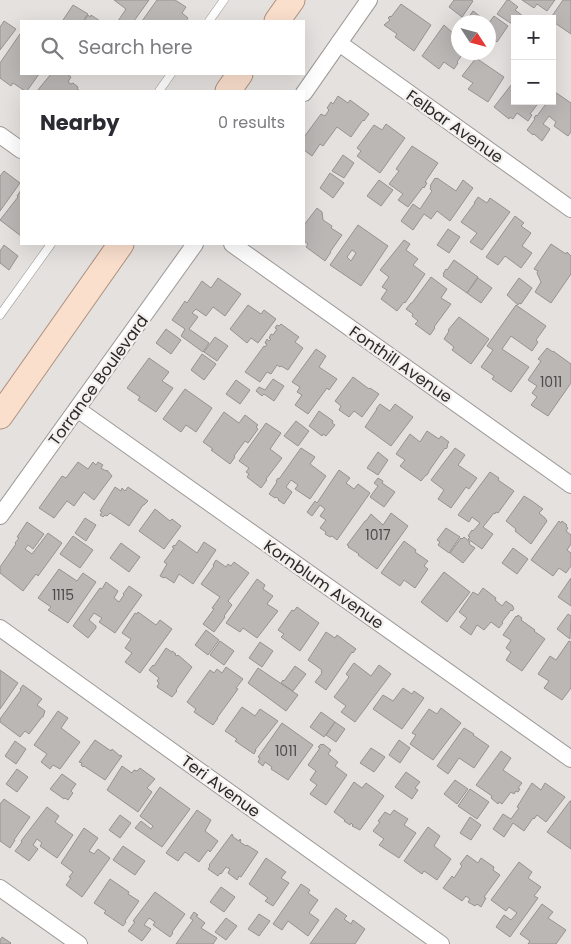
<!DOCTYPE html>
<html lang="en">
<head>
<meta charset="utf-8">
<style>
	:root { --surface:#fff; --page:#f7f7f7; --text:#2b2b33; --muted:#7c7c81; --line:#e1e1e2 }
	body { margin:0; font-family:Poppins,sans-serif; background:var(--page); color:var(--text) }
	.controls { position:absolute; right:15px; top:15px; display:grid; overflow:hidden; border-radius:0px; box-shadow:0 5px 20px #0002 }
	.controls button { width:45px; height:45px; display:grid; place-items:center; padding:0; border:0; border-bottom:1px solid var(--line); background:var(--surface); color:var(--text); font:25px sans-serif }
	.compass { position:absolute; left:451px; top:15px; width:45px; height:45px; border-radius:50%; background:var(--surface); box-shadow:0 5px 20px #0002; rotate:126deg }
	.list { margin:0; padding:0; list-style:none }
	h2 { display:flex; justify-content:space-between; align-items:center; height:65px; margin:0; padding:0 20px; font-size:21px }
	h2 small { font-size:16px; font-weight:400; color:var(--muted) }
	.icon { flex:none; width:28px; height:28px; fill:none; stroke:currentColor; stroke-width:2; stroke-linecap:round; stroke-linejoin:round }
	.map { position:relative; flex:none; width:571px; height:944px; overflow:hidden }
	.search { position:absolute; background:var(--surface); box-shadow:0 5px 20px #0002; left:20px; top:20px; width:285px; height:55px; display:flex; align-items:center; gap:12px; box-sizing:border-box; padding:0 18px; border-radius:0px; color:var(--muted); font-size:19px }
	.panel { position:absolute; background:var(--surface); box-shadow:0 5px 20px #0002; left:20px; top:90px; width:285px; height:155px; border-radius:0px }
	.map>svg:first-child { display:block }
</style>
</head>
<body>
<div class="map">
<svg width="571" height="944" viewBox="0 0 571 944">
	<rect width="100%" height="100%" fill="#e5e1df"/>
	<!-- building -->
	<g fill="#bab7b5" stroke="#969391" fill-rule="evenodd">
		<polygon points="114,0 149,0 134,21 118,21 126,9"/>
		<polygon points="157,0 175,0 186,7 182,13 188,18 186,21 142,21"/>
		<polygon points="454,0 471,0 473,1 462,17 449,7"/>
		<polygon points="507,0 509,0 518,7 515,10 523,16 521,19 515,19 515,26 497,14"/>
		<polygon points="522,0 555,0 547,11 537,4 534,8"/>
		<polygon points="563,0 571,0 571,34 552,21 552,19 550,19"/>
		<polygon points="401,4 431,25 414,51 395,37 397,34 384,25 390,20 388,18 390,16 391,17"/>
		<polygon points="73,5 88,14 83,21 64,21 63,20"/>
		<polygon points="473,11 486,21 485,22 465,22"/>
		<polygon points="88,15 90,17 91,15 100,21 84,21"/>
		<polygon points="494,16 508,26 497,42 488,36 488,24"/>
		<polygon points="4,21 16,29 0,50 0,27"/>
		<polygon points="444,25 455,35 458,31 458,52 464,52 457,62 458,63 454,69 444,62 439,69 422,56"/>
		<polygon points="20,34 21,35 21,74 39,74 27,91 25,91 13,83 11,86 0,78 0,63"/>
		<polygon points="476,58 504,77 488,102 468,89 473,83 462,76"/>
		<polygon points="51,74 67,74 71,77 68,82 71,84 73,83 78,87 77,89 79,90 78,91 37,91"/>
		<polygon points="515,80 515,101 540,101 530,114 532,115 528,121 517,113 513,119 510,117 509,119 494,107"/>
		<polygon points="555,92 571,103 571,132 568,136 554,126 556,122 549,116 543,124 550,129 542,141 534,134 533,135 527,130 535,119 534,118 536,115 537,116 548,101 552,101 552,95"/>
		<polygon points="338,96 348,103 350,100 369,114 364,121 363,120 351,137 337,127 323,146 320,144 312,156 304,150 304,137 321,114 325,116 329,110 327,108 331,102 333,104"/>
		<polygon points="386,124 405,138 380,173 357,156 361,151 357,148 374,125 382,130"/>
		<polygon points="412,146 438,163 425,182 427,183 424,188 423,187 408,207 398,200 403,194 389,184 399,171 396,169"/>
		<polygon points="343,155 354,163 344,178 332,171"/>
		<polygon points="4,171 20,183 0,211 0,176"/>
		<polygon points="330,173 344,183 333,198 320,188"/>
		<polygon points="435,178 436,179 437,178 456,191 463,180 473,188 450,221 437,211 431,219 424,214 413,230 401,221 413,204 420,209 432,191 430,189 431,187 430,186"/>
		<polygon points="379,180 393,190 381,206 367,196"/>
		<polygon points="21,190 21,236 0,220 18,197 17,196"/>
		<polygon points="478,197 487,203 490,198 510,212 482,250 470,242 477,233 461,222 475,203 474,203"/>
		<polygon points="317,208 322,212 323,220 332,226 331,228 342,235 330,252 331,252 325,261 306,247 308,244 304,241 304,225"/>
		<polygon points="515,216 524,223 521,226 531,233 522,246 532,253 521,268 505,256 498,265 486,257"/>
		<path d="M 358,225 L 388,246 L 361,286 L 330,265 ZM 352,250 L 356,253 L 351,261 L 347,257 Z"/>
		<polygon points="448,229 460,237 449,253 437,245"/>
		<polygon points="404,240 410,244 406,250 418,259 413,265 425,274 405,303 404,302 397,311 381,299 387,290 382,287 389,277 380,270"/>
		<polygon points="551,244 566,254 567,252 571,256 571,274 551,303 535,292 541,282 537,273 538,271 534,269"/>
		<polygon points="4,245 18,256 9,270 0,263 0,251"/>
		<polygon points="454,260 478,277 467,293 443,276 444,275 443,274 446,269 447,270"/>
		<polygon points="431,277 447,289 441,298 451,304 434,327 435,328 430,335 415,324 418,321 412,316 413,314 406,309 411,303 412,303"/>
		<polygon points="218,278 241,294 225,316 213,307 206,316 196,309 192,313 198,317 189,329 209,343 203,352 181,336 185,329 172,320 185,301 187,303 202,281 211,288"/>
		<polygon points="478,278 492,288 481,303 467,293"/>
		<polygon points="519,278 532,288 521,304 519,303 518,305 507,295"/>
		<polygon points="248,305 261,314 264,310 276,319 258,343 251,338 247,343 230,329"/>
		<polygon points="516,305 546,326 536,340 538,342 532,351 511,336 502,349 529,367 511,392 492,379 494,376 481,367 493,350 487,346"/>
		<polygon points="459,317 489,339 471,364 452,350 454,347 444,339 449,331 448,330"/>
		<polygon points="281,324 299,337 295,342 303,348 288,370 281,366 280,367 277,365 271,374 267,372 260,382 245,372 264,346 265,347 267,344 265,343 267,339 269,341 271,339 269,338 271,334 273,335 277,329 275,328 277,325 279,326"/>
		<polygon points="166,329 181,340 171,354 156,343"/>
		<polygon points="215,337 228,346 217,361 204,352"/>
		<polygon points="547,348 553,352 553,351 571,364 571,383 548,416 531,405 537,397 532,393 537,386 528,380 541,361 538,359"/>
		<polygon points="316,349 326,356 319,367 337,379 329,390 327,388 308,414 295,405 302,395 297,392 300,387 292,382"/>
		<polygon points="202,354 216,364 204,380 191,370"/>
		<polygon points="149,358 169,372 162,381 173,388 156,412 138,400 140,397 127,388"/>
		<polygon points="353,377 369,389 370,388 379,394 362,417 354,411 349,417 339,410 341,406 335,401"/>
		<polygon points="273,379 284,386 274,401 264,394 262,396 256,391 259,387 265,390"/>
		<polygon points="236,380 250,390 240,404 226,394"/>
		<polygon points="185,389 212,408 196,432 186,425 181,432 163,419"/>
		<polygon points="380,404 390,411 395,404 413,417 391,446 365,427 377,409 376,409"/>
		<polygon points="319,411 333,421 332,423 335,425 326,436 323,434 322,436 309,426"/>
		<polygon points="224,412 239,423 245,415 258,425 256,427 258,429 248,443 245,441 234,456 235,457 230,464 211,450 213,449 203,442"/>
		<polygon points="296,421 309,431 298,446 284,436"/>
		<polygon points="266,423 281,433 270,449 282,458 266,479 267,480 261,488 247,477 249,474 246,472 249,468 239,461"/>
		<polygon points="427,431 439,439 441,436 449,442 447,445 448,446 446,449 445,448 429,471 429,472 427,475 426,475 421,481 400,466 405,460 396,454 410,434 420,442"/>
		<polygon points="301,448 315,457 310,464 326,476 310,499 295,489 298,485 291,480 286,487 292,492 284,504 278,500 279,499 276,497 275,498 269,494 277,482 276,481 278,478 279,479"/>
		<polygon points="455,448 465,455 458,465 477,478 469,489 466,487 451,508 438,499 444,490 431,480"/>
		<polygon points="378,452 388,460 378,475 367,468"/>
		<polygon points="78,462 88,469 93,462 96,465 98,462 103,465 101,468 106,471 107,470 112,476 94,500 84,492 74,506 67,501 54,518 39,508 62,476 66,478"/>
		<polygon points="339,470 350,478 346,483 354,489 358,484 370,493 337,540 332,536 330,537 325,534 326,532 320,528 326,520 320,516 325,509 320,505 312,516 307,512 315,501 317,503"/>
		<polygon points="490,472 499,478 498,480 514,491 498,513 496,512 495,514 494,513 483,527 493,534 482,549 468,539 470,537 468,536 472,530 473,531 480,523 472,517 469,522 458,515"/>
		<polygon points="378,478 383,481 382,483 395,492 384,507 370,497 378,486 374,483"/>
		<polygon points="115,487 121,491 122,488 125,491 128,487 148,501 144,505 143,505 129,526 110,513 107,516 105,515 103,517 100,515 102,512 100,511"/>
		<polygon points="524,496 532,501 543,509 539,513 545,518 547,521 531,544 515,531 516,529 506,521"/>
		<polygon points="155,509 170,521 172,519 181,526 164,549 139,531"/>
		<polygon points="391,513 408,526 377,569 358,555 359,554 348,547 349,546 347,545 365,521 366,521 371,514 383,525"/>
		<polygon points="85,518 96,525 86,541 75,533"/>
		<polygon points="559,521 561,523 562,521 567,525 566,526 568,528 566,531 571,535 571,544 567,550 571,553 571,566 566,573 559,568 553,576 531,560"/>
		<polygon points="27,522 44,534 33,549 28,545 25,549 32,554 48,533 62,543 38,576 36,574 23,591 0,573 0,567 16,544 15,543 19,538 17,537"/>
		<polygon points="446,528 460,537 449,553 438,545 440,542 437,540"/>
		<polygon points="73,536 93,550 80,568 60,554"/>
		<polygon points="464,537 470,542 469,544 475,548 463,563 450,553 461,538 462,539"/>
		<polygon points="179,540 197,553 204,542 216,550 193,584 179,574 174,583 165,577 164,578 160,576 167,564 164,562 174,548 172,547 174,545 175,546"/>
		<polygon points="404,541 416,550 415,552 428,561 424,566 428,569 415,588 404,580 400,586 381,573"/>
		<polygon points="121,543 140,557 129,572 110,558"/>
		<polygon points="513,548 528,559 517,574 502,563"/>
		<polygon points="216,560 226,567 228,564 231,566 234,562 249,573 228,601 232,605 224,616 225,617 214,632 203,624 214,609 212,608 220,597 201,584 214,566 213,565"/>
		<polygon points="59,569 77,581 83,573 96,582 68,623 48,610 51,607 38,598"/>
		<polygon points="444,572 470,592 447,622 421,602"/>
		<polygon points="571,578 571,606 558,597"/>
		<polygon points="257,579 265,585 263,589 273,596 267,604 278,611 257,638 243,628 240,632 226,623"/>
		<polygon points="106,582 118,591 114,598 119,602 124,595 123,594 129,586 142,595 115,633 99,622 102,618 94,613 89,620 96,626 96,628 88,638 73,626 100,588 102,589"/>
		<polygon points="483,588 496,598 495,600 502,606 506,601 513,606 513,607 514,609 512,611 511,610 502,622 503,623 499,628 491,622 484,630 477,625 471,635 460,627 467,618 459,612 473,592 478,595"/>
		<polygon points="297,607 319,623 300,651 281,637 284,634 278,630 292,610 294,611"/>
		<polygon points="138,612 156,625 160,620 172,629 140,673 125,662 132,653 125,648 131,639 122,633 135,613 137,614"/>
		<polygon points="568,614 571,616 570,639 557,629"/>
		<polygon points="518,615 522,618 521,620 535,630 534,631 545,639 522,671 506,660 511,652 506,648 511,640 503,635 516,616 517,617"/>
		<polygon points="206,630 219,640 208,655 195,645"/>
		<polygon points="326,632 335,638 337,635 356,649 353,653 352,652 326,690 315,682 322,673 321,672 322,670 308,660"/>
		<polygon points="220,641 234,651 224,665 210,655"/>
		<polygon points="569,641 571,642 571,688 562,700 544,688 549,681 538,674 550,656 556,660"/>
		<polygon points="260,642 273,651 262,667 249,658"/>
		<polygon points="166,648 172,652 172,651 176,654 175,655 177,656 178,655 192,667 176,690 177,691 172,697 157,687 159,683 157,681 159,678 149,670 153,665 154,666"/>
		<polygon points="354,663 371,676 379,665 391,674 355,722 341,712 346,706 334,697 349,677 346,674"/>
		<polygon points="295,666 306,674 293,691 281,683 283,680 284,681"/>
		<polygon points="226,667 243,679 236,688 238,689 217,718 218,718 213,725 194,712 196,709 187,702 210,670 214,673 217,669 222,673"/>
		<polygon points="258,668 298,695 286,711 248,683"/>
		<polygon points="0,670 18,683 0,709"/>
		<polygon points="23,685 42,699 37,705 45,711 43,717 42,717 29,734 25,731 20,737 0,722 0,719 21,690 20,689"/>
		<polygon points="403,688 412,694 414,691 424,698 402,729 373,709 383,695 393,701"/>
		<polygon points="242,707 255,716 260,709 278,721 255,750 256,750 254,754 235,741 237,739 225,731"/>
		<polygon points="441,708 461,723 433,760 410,744 416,735 412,733 429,709 437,714"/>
		<polygon points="58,711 68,718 61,728 80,742 60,769 53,765 50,769 41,762 47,754 34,745"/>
		<polygon points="321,712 335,722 324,737 310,727"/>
		<polygon points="335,722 345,729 336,742 326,735"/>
		<polygon points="282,723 313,745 288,780 271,769 272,767 265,762 263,766 258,762 260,758 258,757"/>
		<polygon points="464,728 474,734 473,735 489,746 474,768 459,758 448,774 437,766"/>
		<polygon points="95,740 111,751 112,749 120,756 120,755 122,756 105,780 84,766 83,767 81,765 82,763 79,762"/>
		<polygon points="399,740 410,748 400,763 389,755"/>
		<polygon points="15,741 26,749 16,764 5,756"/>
		<polygon points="321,744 322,745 323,744 331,750 328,754 338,762 335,766 347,775 326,805 310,794 317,785 310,780 316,771 308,765 320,748 318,747"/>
		<polygon points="371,748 385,757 374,772 360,763"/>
		<polygon points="501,751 511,758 503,770 522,783 518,788 520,789 518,792 516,791 514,794 511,792 502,804 499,802 498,804 491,798 492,796 476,785"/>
		<polygon points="122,766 132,773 134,770 137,771 140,768 155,779 147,788 152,792 138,812 107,790"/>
		<polygon points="17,769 28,777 17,792 6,784"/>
		<polygon points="406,772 420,782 415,788 418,790 412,799 395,787"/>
		<polygon points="62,774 76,784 71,791 73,793 68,800 65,798 64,799 50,789"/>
		<polygon points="455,780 468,789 457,804 444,794"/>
		<polygon points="354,782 362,788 366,783 384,796 360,830 352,826 353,825 351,823 350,825 344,821 345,820 334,812"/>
		<polygon points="532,783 541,790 545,783 565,797 546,822 537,815 534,819 533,818 524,831 513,823 504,837 493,829 503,814 511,819 519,808 517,807"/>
		<polygon points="160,787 190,809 162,847 135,828 141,821 151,829 153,826 140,816"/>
		<polygon points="470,789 489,802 477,819 458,806"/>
		<polygon points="4,799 30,817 14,840 15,840 10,848 0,841 0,804"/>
		<polygon points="570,801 571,801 571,849 547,832"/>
		<polygon points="47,807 59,816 55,822 73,835 57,858 40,846 42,843 37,839 33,845 38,849 29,861 15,851 22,842 21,841"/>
		<polygon points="197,810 211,820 205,831 218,841 210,852 208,850 199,862 185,852 178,861 166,853"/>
		<polygon points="394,810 408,819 404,825 416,833 399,858 379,845 384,839 373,831 380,822 378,821 385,812 390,815"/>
		<polygon points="120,815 131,823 120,838 109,830"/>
		<polygon points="470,817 481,825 471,840 460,833"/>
		<polygon points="428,827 440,836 434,846 451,859 437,880 424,871 422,874 404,861"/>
		<polygon points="84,828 98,838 89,851 94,854 98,849 110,858 82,897 66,885 71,878 69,877 73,872 61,863"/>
		<polygon points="232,834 233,836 233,837 239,841 240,839 241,840 240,842 246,846 247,845 258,852 241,877 239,876 237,880 228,873 230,869 226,867 221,874 220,873 218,876 208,869 210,866 209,865"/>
		<polygon points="123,846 145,861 135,875 113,860"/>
		<polygon points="467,855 478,863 481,858 494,867 493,870 500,875 484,897 486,898 481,907 477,904 475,906 468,902 470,899 466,896 462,901 443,888 452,876 454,878 462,866 460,864"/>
		<polygon points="266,858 286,872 281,878 289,883 273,906 265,901 268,898 249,884"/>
		<polygon points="519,862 532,872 528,878 541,887 534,896 538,898 510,937 496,927 504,915 511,920 517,913 509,907 506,911 491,900"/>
		<polygon points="110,879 129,892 128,894 139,901 125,921 126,922 123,926 104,913 106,911 94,903"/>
		<polygon points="301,884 310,890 308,893 318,900 309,913 319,920 308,936 288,921 282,930 273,924"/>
		<polygon points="221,887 235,897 224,912 210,902"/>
		<polygon points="155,892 185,914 172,932 173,933 170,937 153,925 155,922 149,918 144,925 151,929 142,941 128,931 135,922 133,921"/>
		<polygon points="542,904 553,912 548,918 566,930 556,944 528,944 530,941 520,934"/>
		<polygon points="336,908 347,916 344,919 351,924 353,920 365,929 355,944 310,944"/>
		<polygon points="194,912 198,915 196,916 205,923 201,928 217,938 213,944 176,944 193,920 190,918"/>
		<polygon points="259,914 270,921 259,936 248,929"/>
		<polygon points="226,918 237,926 226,940 215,932"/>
		<polygon points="2,937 11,943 10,944 0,944 0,940"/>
	</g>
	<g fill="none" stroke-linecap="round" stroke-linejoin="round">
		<defs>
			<g id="service">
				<polyline points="209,21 224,0"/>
				<polyline points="159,91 171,74"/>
				<polyline points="0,315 51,244"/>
			</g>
			<g id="minor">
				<polyline points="339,43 571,209"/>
				<polyline points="304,93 369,0"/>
				<polyline points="0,135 21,150"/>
				<polyline points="232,244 571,485"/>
				<polyline points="77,409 571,759"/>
				<polyline points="0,516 195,244"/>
				<polyline points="0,628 441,944"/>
				<polyline points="0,888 79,944"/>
			</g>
			<g id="primary">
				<polyline points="277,21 292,0"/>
				<polyline points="228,91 240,74"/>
				<polyline points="0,416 121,244"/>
			</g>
		</defs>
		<!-- service casing -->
		<use href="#service" stroke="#9d9997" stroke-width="9"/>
		<!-- minor casing -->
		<use href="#minor" stroke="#9d9997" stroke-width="18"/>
		<!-- primary casing -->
		<use href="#primary" stroke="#af917e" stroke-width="27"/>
		<!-- service -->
		<use href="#service" stroke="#fff" stroke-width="8"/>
		<!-- minor -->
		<use href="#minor" stroke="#fff" stroke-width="16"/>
		<!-- primary -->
		<use href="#primary" stroke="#fadfcd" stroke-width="25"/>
	</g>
	<g text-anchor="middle" stroke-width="4.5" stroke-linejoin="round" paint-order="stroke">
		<!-- number labels -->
		<g font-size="14" fill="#4e4c4b">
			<text x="551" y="387">1011</text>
			<text x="378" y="540">1017</text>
			<text x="63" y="600">1115</text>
			<text x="286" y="756">1011</text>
		</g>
		<!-- street labels -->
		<g font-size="16" fill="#2a2928" stroke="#f2efec">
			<text transform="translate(455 126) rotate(35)" y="6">Felbar Avenue</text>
			<text transform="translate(401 364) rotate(35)" y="6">Fonthill Avenue</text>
			<text transform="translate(98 380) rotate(-54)" y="6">Torrance Boulevard</text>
			<text transform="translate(324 584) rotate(35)" y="6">Kornblum Avenue</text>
			<text transform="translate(221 786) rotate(36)" y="6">Teri Avenue</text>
		</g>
	</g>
</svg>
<div class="controls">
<button>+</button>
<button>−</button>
</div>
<svg class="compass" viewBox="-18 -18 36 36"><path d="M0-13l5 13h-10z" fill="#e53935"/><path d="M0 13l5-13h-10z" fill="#7c7c81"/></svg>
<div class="search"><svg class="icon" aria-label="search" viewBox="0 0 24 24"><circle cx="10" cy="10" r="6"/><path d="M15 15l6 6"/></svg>Search here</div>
<section class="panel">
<h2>Nearby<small>0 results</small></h2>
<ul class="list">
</ul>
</section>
</div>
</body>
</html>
